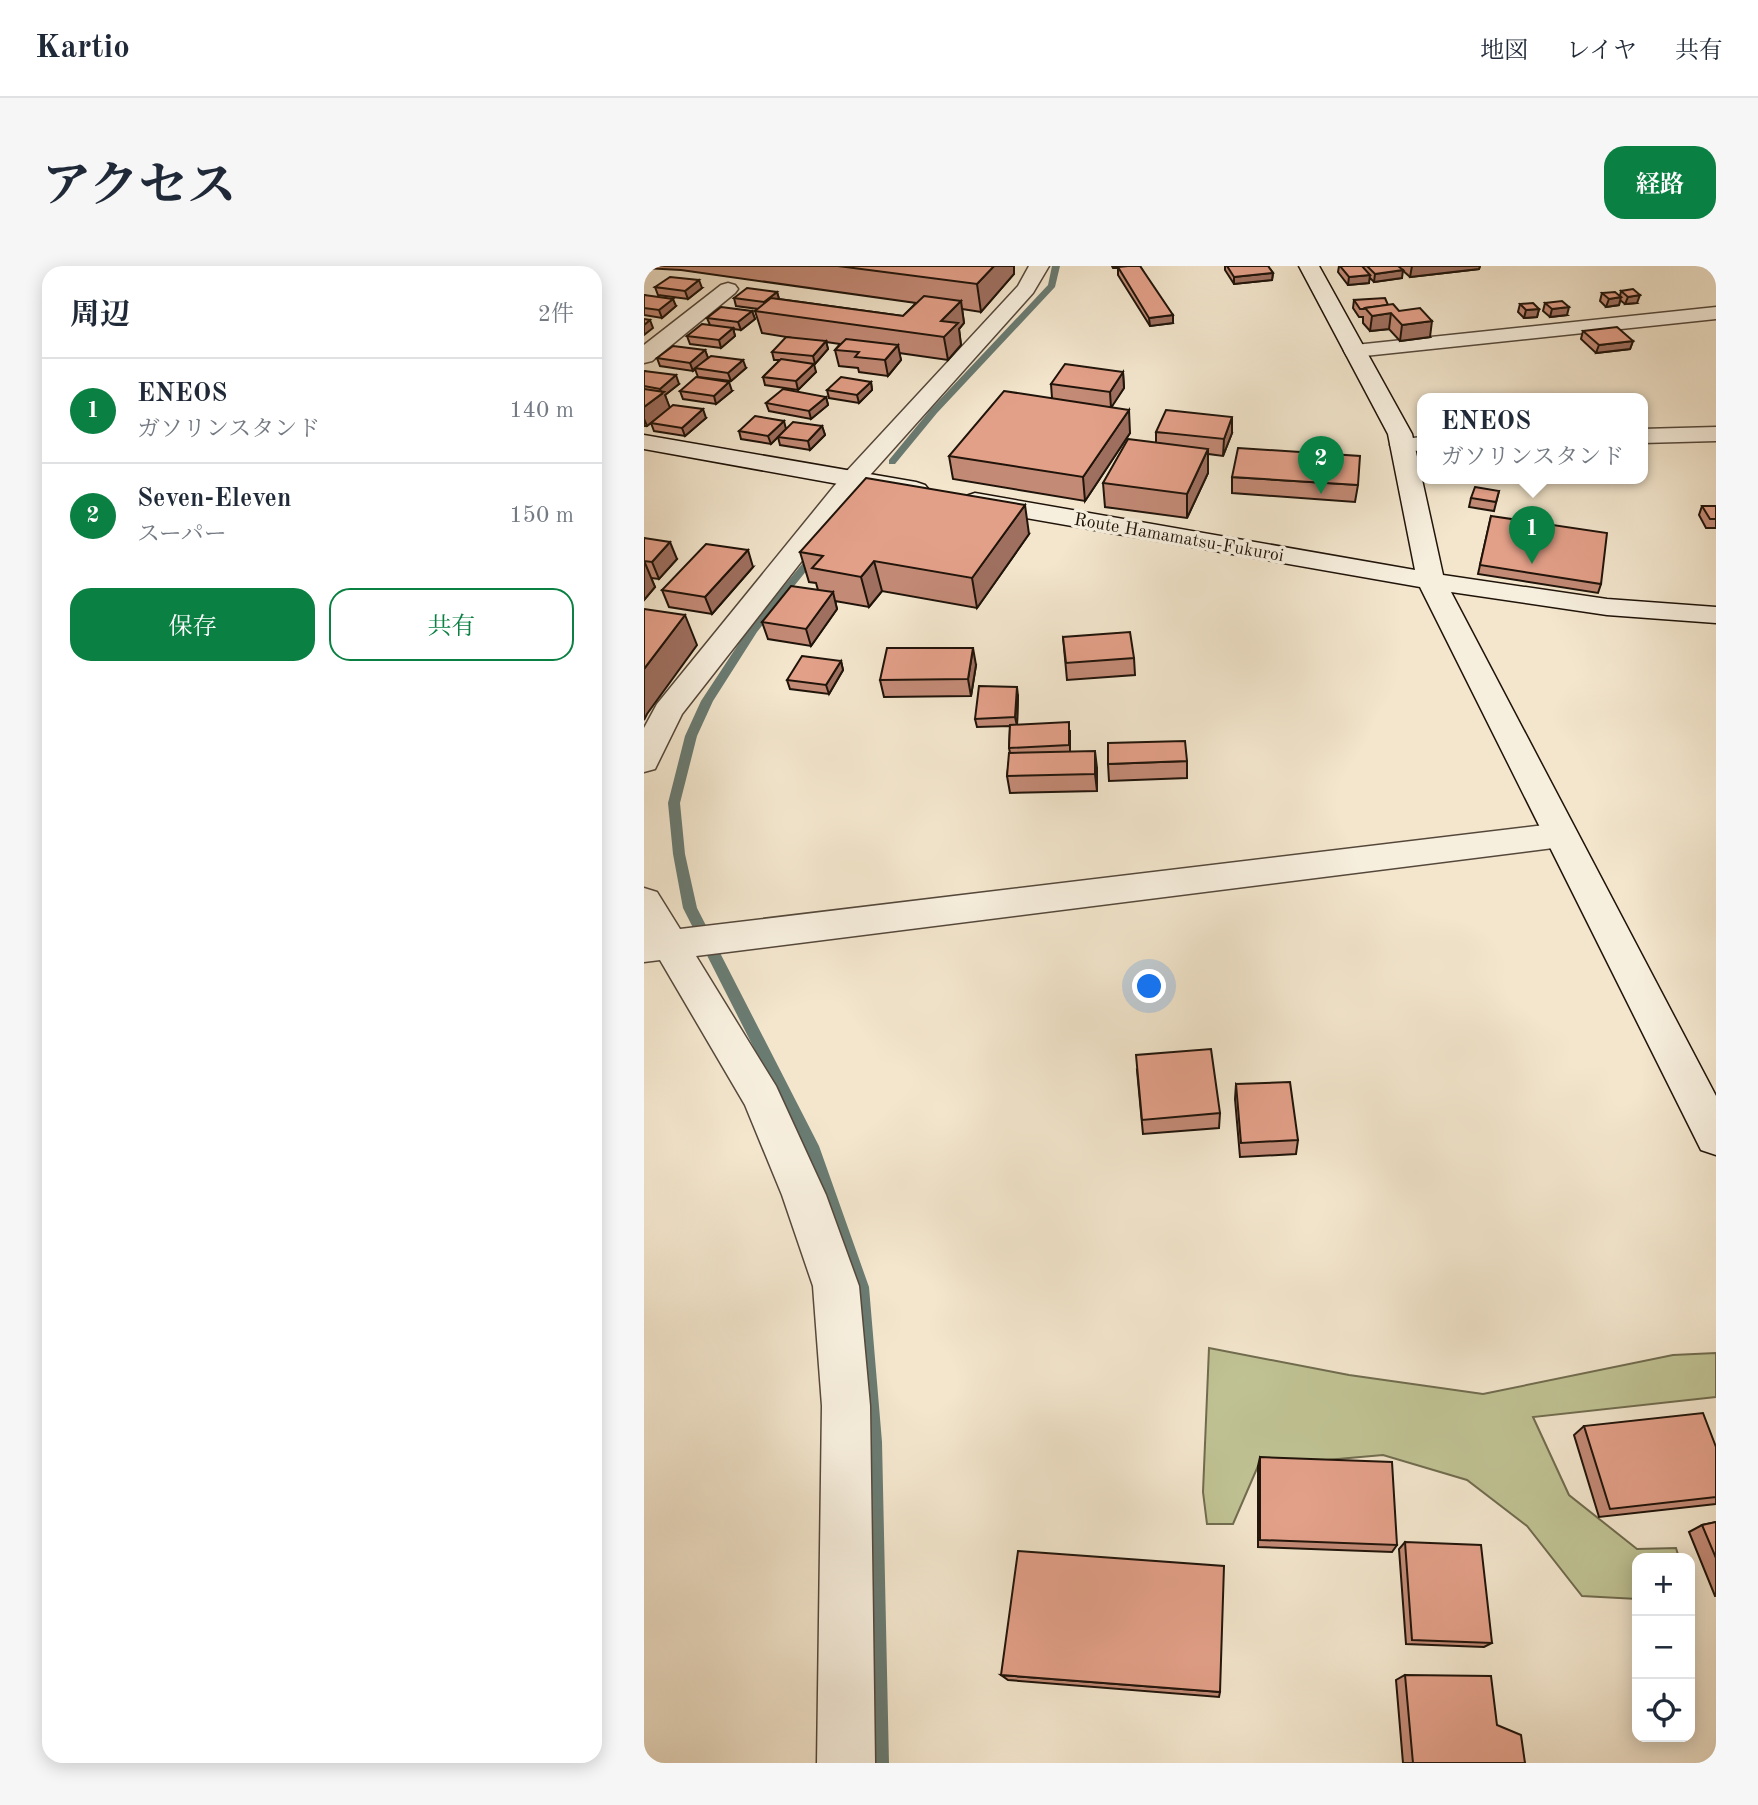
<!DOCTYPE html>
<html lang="ja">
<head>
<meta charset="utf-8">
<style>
	:root { --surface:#fff; --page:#f6f6f7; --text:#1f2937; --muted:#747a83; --line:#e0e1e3; --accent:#0b8043 }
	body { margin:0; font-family:"Old Standard TT","Noto Serif JP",serif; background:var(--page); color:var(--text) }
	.controls { position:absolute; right:21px; bottom:21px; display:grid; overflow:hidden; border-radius:14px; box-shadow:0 4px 18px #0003 }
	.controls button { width:63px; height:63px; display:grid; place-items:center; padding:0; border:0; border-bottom:2px solid var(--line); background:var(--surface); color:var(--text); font:35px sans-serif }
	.you { position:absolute; left:506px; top:721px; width:24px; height:24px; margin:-18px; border:5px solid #fff; border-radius:50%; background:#1a73e8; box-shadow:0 0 0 10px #1a73e833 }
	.badge { display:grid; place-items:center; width:46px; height:46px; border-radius:50%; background:var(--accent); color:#fff; font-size:23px; font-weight:700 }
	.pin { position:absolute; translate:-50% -58px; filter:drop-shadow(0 2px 4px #0008) }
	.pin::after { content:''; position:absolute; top:37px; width:24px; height:21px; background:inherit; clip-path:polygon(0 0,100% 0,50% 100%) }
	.popup { position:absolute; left:773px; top:127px; width:231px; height:91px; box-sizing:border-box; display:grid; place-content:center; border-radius:14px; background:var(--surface); filter:drop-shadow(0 2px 5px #0005); font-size:23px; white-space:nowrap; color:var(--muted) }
	.popup b { font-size:26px; color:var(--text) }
	.popup::after { content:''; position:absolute; left:50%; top:100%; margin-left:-14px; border:14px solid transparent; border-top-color:var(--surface) }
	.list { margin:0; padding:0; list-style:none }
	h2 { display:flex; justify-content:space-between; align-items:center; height:91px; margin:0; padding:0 28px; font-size:30px }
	h2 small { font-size:23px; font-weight:400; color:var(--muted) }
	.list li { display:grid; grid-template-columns:46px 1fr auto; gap:21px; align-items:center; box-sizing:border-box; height:105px; padding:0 28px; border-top:2px solid var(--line) }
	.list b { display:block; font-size:26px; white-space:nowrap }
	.list p { margin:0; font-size:23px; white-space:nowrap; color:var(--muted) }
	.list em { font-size:23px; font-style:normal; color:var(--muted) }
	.actions { display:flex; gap:14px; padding:21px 28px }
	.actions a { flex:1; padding:16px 0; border:2px solid var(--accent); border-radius:21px; text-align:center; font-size:24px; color:var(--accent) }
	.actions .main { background:var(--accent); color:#fff }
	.icon { flex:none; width:38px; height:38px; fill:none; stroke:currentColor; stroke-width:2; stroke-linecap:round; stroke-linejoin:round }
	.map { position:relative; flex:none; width:1072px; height:1497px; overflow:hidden; border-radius:21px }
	header { display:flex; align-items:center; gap:42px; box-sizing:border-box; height:98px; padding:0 35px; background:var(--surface); border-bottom:2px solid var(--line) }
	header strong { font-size:33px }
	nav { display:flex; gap:38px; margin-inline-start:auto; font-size:24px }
	.intro { display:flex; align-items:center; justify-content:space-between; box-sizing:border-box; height:168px; padding:0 42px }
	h1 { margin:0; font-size:49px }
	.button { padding:18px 32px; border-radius:21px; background:var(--accent); color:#fff; font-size:24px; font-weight:700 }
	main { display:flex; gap:42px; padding:0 42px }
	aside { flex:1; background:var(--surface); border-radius:21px; box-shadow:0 4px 18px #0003 }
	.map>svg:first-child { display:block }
</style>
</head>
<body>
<header>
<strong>Kartio</strong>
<nav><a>地図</a><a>レイヤ</a><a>共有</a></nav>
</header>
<div class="intro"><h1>アクセス</h1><a class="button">経路</a></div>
<main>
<aside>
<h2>周辺<small>2件</small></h2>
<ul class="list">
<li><span class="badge">1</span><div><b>ENEOS</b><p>ガソリンスタンド</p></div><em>140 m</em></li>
<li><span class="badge">2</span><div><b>Seven-Eleven</b><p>スーパー</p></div><em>150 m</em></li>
</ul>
<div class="actions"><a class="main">保存</a><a>共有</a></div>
</aside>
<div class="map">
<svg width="1072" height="1497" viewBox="0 0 1072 1497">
	<rect width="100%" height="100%" fill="#f3e6cd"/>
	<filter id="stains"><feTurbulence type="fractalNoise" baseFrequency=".00286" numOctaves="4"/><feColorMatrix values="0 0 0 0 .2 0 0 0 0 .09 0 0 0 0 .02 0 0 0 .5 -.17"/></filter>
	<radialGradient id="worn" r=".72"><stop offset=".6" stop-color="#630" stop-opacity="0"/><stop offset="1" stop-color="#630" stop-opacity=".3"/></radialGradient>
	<!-- green -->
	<polygon fill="#c0c394" stroke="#706c4f" stroke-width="2" points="565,1082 705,1109 839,1128 1029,1089 1072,1087 1072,1131 889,1151 925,1229 993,1283 1032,1282 1035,1292 993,1292 993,1333 938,1330 883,1260 823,1214 739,1189 614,1200 589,1258 563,1258 559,1226"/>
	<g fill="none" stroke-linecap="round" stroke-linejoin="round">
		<!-- stream -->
		<g fill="#6a7b72" fill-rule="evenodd">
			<polygon points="408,0 416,0 411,21 293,147 251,198 245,198 245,194 287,143 404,19"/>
			<polygon points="168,286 176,288 113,366 69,435 53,470 36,537 41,588 53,642 175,880 225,1021 238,1176 245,1497 225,1497 220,1176 209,1021 160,881 39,642 29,588 24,537 41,470 57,435 105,362"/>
		</g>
		<defs>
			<g id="street">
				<polygon points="385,0 405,0 389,27 218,218 38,448 11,503 0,506 0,462 13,438 200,208 374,20"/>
				<polygon points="84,17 91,19 94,23 91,27 8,95 0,97 0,79 77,19"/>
				<polygon points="1072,41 1072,53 711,91 703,90 700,85 703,80 711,79"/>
				<polygon points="1072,161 1072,175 998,177 998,163"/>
				<polygon points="778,171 778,185 750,184 746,179 750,174"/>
				<polygon points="917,557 929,560 934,569 929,578 917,581 52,690 132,820 182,929 215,1020 226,1140 231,1497 173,1497 178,1140 169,1020 138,929 101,839 16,694 0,696 0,622 13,626 36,663"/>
			</g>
			<g id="secondary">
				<polygon points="655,0 675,0 768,168 799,309 963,333 1072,341 1072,357 963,349 807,326 1072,830 1072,889 1057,884 776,321 331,243 322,240 318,235 322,230 331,227 771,304 744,168"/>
				<polygon points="0,169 272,216 281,219 285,224 281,229 272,232 0,183"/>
			</g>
		</defs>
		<!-- street casing -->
		<use href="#street" stroke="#55483b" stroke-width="3"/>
		<!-- secondary casing -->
		<use href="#secondary" stroke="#20140a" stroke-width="3"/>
		<!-- street -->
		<use href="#street" fill="#f7efde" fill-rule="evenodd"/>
		<!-- secondary -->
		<use href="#secondary" fill="#f7efde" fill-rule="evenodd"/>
	</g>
	<!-- wall -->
	<g fill="#c38a76" stroke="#20140a" stroke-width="2">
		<polygon points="0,0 370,0 370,8 337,46 318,43 320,57 315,63 317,79 304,94 255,87 257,94 244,110 215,106 214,102 195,100 191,84 196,78 182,76 184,83 171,98 168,98 172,106 154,124 121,119 119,111 136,94 130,94 128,86 149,72 118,67 111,45 114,43 92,40 90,32 133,26 135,33 259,50 272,37 37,4 0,2"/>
		<polygon points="468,0 496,0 529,57 506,60 474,9 474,2 469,2"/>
		<polygon points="581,0 624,0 629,7 628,14 590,18 581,4"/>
		<polygon points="695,0 836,0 835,3 766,11 757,3 758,12 730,16 725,11 725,17 704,19 694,6"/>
		<polygon points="11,21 58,22 44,33 14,29"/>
		<polygon points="977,25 993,37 981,38 976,34 975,39 962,41 956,35 958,27 976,30"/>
		<polygon points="0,29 32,40 18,52 0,49"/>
		<polygon points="710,34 744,39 755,45 786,71 756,75 745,63 726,65 719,57 719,51 715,51 709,42"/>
		<polygon points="901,37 923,49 906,51 899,45"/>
		<polygon points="876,38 895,43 893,51 880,52 874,46"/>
		<polygon points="108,45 111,53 97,64 89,63 91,70 77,82 46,78 43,70 66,59 63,52"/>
		<polygon points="939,65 989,75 986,83 952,87 937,73"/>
		<polygon points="61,84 64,92 102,102 87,115 54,111 51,103 49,105 16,100 13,92"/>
		<polygon points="0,105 35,118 21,129 25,141 62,152 41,170 10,165 7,157 3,160 0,160"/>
		<polygon points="479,106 480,122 467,141 486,167 441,235 309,213 305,190 408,132 407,118"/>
		<polygon points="227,116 228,124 215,137 185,132 183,124"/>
		<polygon points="36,125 88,125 72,138 39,133"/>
		<polygon points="182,131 184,139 167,153 125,145 122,137"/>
		<polygon points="178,160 181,169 166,184 136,179 134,171 127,178 97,173 95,165"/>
		<polygon points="512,166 588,167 579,190 564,188 564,207 543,252 461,241 459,217 512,177"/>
		<polygon points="588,211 714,219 711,236 588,227"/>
		<polygon points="855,225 850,245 825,241 827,232"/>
		<polygon points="1058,240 1072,240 1072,262 1062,262 1055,249"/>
		<polygon points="847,250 957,318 954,327 834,308"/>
		<polygon points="385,268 333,342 238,325 225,341 191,335 193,343 167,380 124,373 118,356 174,324 172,317 165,316 156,286"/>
		<polygon points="0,272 33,293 15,313 7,312 11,321 0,334"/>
		<polygon points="109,301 68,348 25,341 18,324"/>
		<polygon points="419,371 490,392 491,409 423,414"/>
		<polygon points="197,395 199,404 185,428 146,423 143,414"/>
		<polygon points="332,399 327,430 240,431 236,414"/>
		<polygon points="374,430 373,459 426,465 426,486 453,502 453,525 366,527 363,510 366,487 365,482 366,460 333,461 331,453"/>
		<polygon points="543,495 543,512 465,515 464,498"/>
		<polygon points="493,804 576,847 575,862 499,868"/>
		<polygon points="592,818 654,874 652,888 596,891 591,833"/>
		<polygon points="940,1160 1072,1181 1072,1238 955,1251 930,1169"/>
		<polygon points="616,1191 753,1279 748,1286 614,1281 614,1200"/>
		<polygon points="1072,1256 1072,1330 1071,1330 1045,1266 1058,1259"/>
		<polygon points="761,1276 848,1377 840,1381 762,1378 755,1283"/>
		<polygon points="357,1409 576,1426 575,1431 364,1414"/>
		<polygon points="761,1409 853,1459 881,1497 759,1497 752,1414"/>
	</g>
	<!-- shaded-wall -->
	<g fill="#9f7060" stroke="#20140a" stroke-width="2">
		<polygon points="350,0 370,0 370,8 337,46 333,18"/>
		<polygon points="768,0 836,0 835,3 766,11"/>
		<polygon points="759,4 758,12 730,16 731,8"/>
		<polygon points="629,7 628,14 590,18 590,11"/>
		<polygon points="726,9 725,17 704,19 705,11"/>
		<polygon points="55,14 58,22 44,33 41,25"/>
		<polygon points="133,26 135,33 122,44 120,36"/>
		<polygon points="996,29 993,37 981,38 984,31"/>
		<polygon points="977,31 975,39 962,41 965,33"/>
		<polygon points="29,33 32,40 18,52 15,44"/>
		<polygon points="317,35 320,57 315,63 317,79 304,94 297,55"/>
		<polygon points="925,41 923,49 906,51 908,43"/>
		<polygon points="895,43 893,51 880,52 882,44"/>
		<polygon points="108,45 111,53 97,64 94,56"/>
		<polygon points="747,47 745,63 726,65 728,50"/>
		<polygon points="529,49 529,57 506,60 505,52"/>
		<polygon points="6,54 9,62 0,69 0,59"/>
		<polygon points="788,55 786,71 756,75 758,59"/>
		<polygon points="89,62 91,70 77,82 75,74"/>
		<polygon points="182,75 184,83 171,98 169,90"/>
		<polygon points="989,75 986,83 952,87 955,79"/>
		<polygon points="254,79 257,94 244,110 241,94"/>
		<polygon points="61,84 64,92 49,105 46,97"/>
		<polygon points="99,94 102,102 87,115 84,107"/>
		<polygon points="170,98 172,106 154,124 152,115"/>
		<polygon points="479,106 480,122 467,142 466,126"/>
		<polygon points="32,109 35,118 21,129 26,142 3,160 0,153 0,141 18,128 16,123"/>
		<polygon points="85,116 88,125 72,138 70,130"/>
		<polygon points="227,116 228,124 215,137 213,129"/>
		<polygon points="182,131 184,139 167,153 165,145"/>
		<polygon points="59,143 62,152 41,170 38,162"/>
		<polygon points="485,144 486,167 441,235 439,211"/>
		<polygon points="588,151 588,167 579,190 580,173"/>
		<polygon points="140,155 142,163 127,178 124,170"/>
		<polygon points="178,160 181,169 166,184 164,175"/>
		<polygon points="564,183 564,207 543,252 543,228"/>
		<polygon points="381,239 385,268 333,342 328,312"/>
		<polygon points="26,276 33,293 15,313 8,296"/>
		<polygon points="104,284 109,301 68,348 61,331"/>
		<polygon points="230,295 238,325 225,341 217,311"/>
		<polygon points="1,297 11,321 0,334 0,298"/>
		<polygon points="189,326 193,343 167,380 162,363"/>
		<polygon points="41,349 53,379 3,448 0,454 0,403"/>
		<polygon points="329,382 332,399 327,430 324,413"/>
		<polygon points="197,395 199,404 185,428 182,419"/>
		<polygon points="373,421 374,430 373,460 371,451"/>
		<polygon points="451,485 453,502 453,525 451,508"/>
	</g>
	<!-- building -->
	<g fill="#e3a089" stroke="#20140a" stroke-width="2">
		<polygon points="194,0 350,0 333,18"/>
		<polygon points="484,0 496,0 529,49 505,52 474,1"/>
		<polygon points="583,0 624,0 629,7 590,11"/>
		<polygon points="696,0 718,0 726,9 705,11"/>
		<polygon points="723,0 754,0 759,4 731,8"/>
		<polygon points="26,11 55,14 41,25 11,21"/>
		<polygon points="103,22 133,26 120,36 90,32"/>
		<polygon points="989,23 996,29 984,31 977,25"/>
		<polygon points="971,26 977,31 965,33 958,27"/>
		<polygon points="0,29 29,33 15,44 0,42"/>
		<polygon points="280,30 317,35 297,55 314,57 300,71 111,45 127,32 259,50"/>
		<polygon points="741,32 744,39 721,42 720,43 716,43 710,34"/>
		<polygon points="918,35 925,41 908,43 901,37"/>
		<polygon points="889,37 895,43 882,44 876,38"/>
		<polygon points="749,38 755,45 776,42 788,55 758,59 747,47 728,50 721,42"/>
		<polygon points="77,41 108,45 94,56 63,52"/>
		<polygon points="0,53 6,54 0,59"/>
		<polygon points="58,58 89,62 75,74 43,70"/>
		<polygon points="973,61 989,75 955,79 939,65"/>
		<polygon points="142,71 182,75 169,90 128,86"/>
		<polygon points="202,73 254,79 241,94 211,91 215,86 191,84"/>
		<polygon points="29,80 61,84 46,97 13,92"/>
		<polygon points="67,90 99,94 84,107 51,102"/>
		<polygon points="137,93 170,98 152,115 119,111"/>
		<polygon points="421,98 479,106 466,126 407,118"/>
		<polygon points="0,105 32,109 16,123 0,120"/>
		<polygon points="52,111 85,116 70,130 36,125"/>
		<polygon points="197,111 227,116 213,129 183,124"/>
		<polygon points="0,123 20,126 0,141"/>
		<polygon points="139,123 182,131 165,145 122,137"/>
		<polygon points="360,125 485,144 439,211 305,190"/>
		<polygon points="833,131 834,132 798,132"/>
		<polygon points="29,139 59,143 38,162 7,157"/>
		<polygon points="522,144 588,151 580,173 512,166"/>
		<polygon points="111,150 140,155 124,170 95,165"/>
		<polygon points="149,156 178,160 164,175 134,171"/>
		<polygon points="484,173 564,183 543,228 459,217"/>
		<polygon points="594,182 716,190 714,219 588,211"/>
		<polygon points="222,212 381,239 328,312 230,295 217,311 168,302 179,290 156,286"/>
		<polygon points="831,221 855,225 852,236 827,232"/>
		<polygon points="1058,240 1072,240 1072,253 1066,253"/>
		<polygon points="847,250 963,267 957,318 836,299"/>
		<polygon points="0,272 26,276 8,296 0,295"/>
		<polygon points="62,278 104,284 61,331 18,324"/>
		<polygon points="147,320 189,326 162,363 118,356"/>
		<polygon points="0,343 41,349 0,403"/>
		<polygon points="486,366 490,392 422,397 419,371"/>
		<polygon points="243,382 329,382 324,413 236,414"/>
		<polygon points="158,390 197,395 182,419 143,414"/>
		<polygon points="335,420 373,421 371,451 331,453"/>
		<polygon points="425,456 425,479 365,482 366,459"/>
		<polygon points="541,475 543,495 464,498 464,477"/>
		<polygon points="451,485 451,508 363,510 365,487"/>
		<polygon points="567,783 576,847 498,854 492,789"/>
		<polygon points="646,816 654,874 597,877 592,818"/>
		<polygon points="1059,1147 1072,1181 1072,1231 966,1243 940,1160"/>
		<polygon points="616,1191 748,1196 753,1279 616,1274"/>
		<polygon points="1072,1256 1072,1292 1058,1259"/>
		<polygon points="761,1276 837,1279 848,1377 768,1374"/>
		<polygon points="374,1285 580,1300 576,1426 357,1409"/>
		<polygon points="761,1409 847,1410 853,1459 877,1469 881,1497 769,1497"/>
	</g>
	<g text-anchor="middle" stroke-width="7" stroke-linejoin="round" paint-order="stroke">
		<!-- far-street labels -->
		<g font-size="18" fill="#20140a" stroke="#f7efde">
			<text transform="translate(535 271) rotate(10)" y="6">Route Hamamatsu-Fukuroi</text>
		</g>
	</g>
	<rect width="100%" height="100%" filter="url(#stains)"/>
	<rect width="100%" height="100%" fill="url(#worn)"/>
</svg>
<div class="controls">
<button>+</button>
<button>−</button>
<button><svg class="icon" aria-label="locate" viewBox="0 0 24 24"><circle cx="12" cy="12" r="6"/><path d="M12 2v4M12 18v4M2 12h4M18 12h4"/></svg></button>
</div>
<div class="you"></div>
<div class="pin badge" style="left:888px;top:298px">1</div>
<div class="popup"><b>ENEOS</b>ガソリンスタンド</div>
<div class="pin badge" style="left:677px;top:228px">2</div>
</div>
</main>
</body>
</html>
